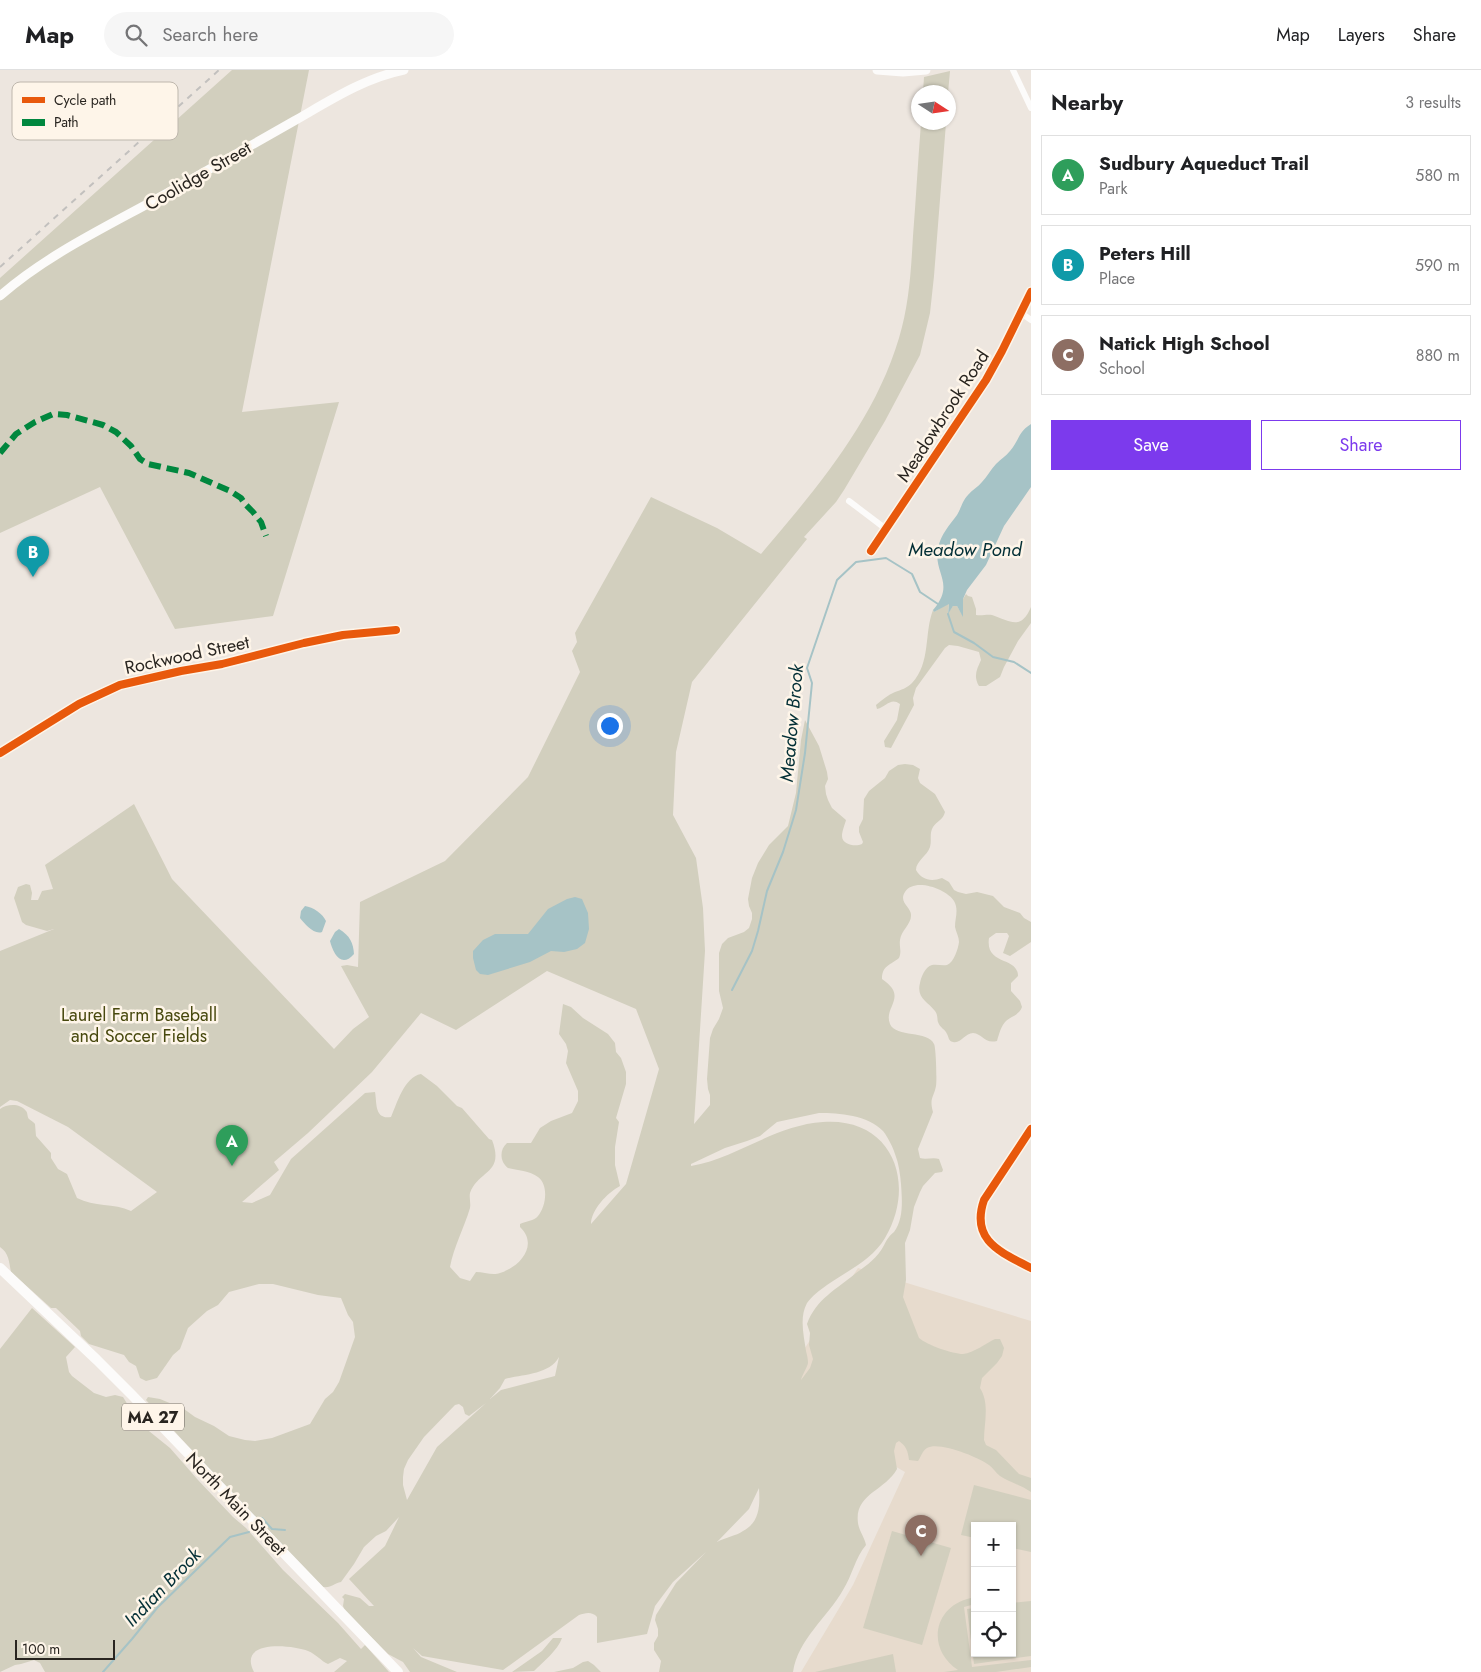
<!DOCTYPE html>
<html lang="en">
<head>
<meta charset="utf-8">
<style>
	:root { --surface:#fff; --page:#f6f6f6; --text:#202124; --muted:#757577; --line:#e0e0e0; --accent:#7c3aed }
	body { margin:0; font-family:Jost,sans-serif; background:var(--page); color:var(--text) }
	.controls { position:absolute; right:15px; bottom:15px; display:grid; overflow:hidden; border-radius:0px; box-shadow:0 1px 4px #0004 }
	.controls button { width:45px; height:45px; display:grid; place-items:center; padding:0; border:0; border-bottom:1px solid var(--line); background:var(--surface); color:var(--text); font:25px sans-serif }
	.compass { position:absolute; left:911px; top:15px; width:45px; height:45px; border-radius:50%; background:var(--surface); box-shadow:0 1px 4px #0004; rotate:102deg }
	.scale { position:absolute; left:15px; bottom:12px; width:100px; box-sizing:border-box; padding-left:5px; border:2px solid #292520; border-top:0; font-size:14px; line-height:18px; white-space:nowrap; color:#292520; -webkit-text-stroke:4px #fef5e9; paint-order:stroke }
	.you { position:absolute; left:609px; top:655px; width:18px; height:18px; margin:-12px; border:4px solid #fff; border-radius:50%; background:#1a73e8; box-shadow:0 0 0 8px #1a73e833 }
	.badge { display:grid; place-items:center; width:32px; height:32px; border-radius:50%; background:var(--accent); color:#fff; font-size:16px; font-weight:700 }
	.pin { position:absolute; translate:-50% -41px; filter:drop-shadow(0 1px 2px #0008) }
	.pin::after { content:''; position:absolute; top:26px; width:18px; height:15px; background:inherit; clip-path:polygon(0 0,100% 0,50% 100%) }
	.list { margin:0; padding:0; list-style:none }
	h2 { display:flex; justify-content:space-between; align-items:center; height:65px; margin:0; padding:0 20px; font-size:21px }
	h2 small { font-size:16px; font-weight:400; color:var(--muted) }
	.list li { display:grid; grid-template-columns:32px 1fr auto; gap:15px; align-items:center; box-sizing:border-box; height:80px; margin:0 10px 10px; padding:0 10px; border:1px solid var(--line); border-radius:0px }
	.list b { display:block; font-size:19px; white-space:nowrap }
	.list p { margin:0; font-size:16px; white-space:nowrap; color:var(--muted) }
	.list em { font-size:16px; font-style:normal; color:var(--muted) }
	.actions { display:flex; gap:10px; padding:15px 20px }
	.actions a { flex:1; padding:11px 0; border:1px solid var(--accent); border-radius:0px; text-align:center; font-size:18px; color:var(--accent) }
	.actions .main { background:var(--accent); color:#fff }
	.icon { flex:none; width:28px; height:28px; fill:none; stroke:currentColor; stroke-width:2; stroke-linecap:round; stroke-linejoin:round }
	.map { position:relative; flex:none; width:1031px; height:1602px; overflow:hidden }
	header { display:flex; align-items:center; gap:30px; box-sizing:border-box; height:70px; padding:0 25px; background:var(--surface); border-bottom:1px solid var(--line) }
	header strong { font-size:24px }
	nav { display:flex; gap:28px; margin-inline-start:auto; font-size:18px }
	.search { width:350px; height:45px; background:var(--page); display:flex; align-items:center; gap:12px; box-sizing:border-box; padding:0 18px; border-radius:28px; color:var(--muted); font-size:19px }
	main { display:flex }
	aside { flex:1; background:var(--surface) }
	.map>svg:first-child { display:block }
</style>
</head>
<body>
<header>
<strong>Map</strong>
<div class="search"><svg class="icon" aria-label="search" viewBox="0 0 24 24"><circle cx="10" cy="10" r="6"/><path d="M15 15l6 6"/></svg>Search here</div>
<nav><a>Map</a><a>Layers</a><a>Share</a></nav>
</header>
<main>
<div class="map">
<svg width="1031" height="1602" viewBox="0 0 1031 1602">
	<rect width="100%" height="100%" fill="#ede6df"/>
	<!-- built -->
	<path fill="#e7dbcd" fill-rule="evenodd" d="M 858,1198 L 1031,1251 L 1031,1602 L 801,1602 L 853,1515 L 905,1402 L 773,1326 ZM 975,1456 L 1012,1456 L 1012,1583 L 975,1583 Z"/>
	<!-- green -->
	<g fill="#d2cfbe" fill-rule="evenodd">
		<polygon points="232,0 309,0 242,342 339,332 273,546 175,559 100,417 0,463 0,208"/>
		<polygon points="950,1 948,23 923,22 924,7"/>
		<path d="M 921,53 L 946,53 L 934,206 L 930,243 L 920,285 L 885,351 L 844,420 L 836,432 L 804,467 L 807,469 L 692,612 L 676,682 L 673,745 L 696,788 L 703,838 L 705,881 L 694,1054 L 710,1035 L 710,1025 L 708,1019 L 707,1009 L 710,968 L 713,959 L 719,949 L 723,938 L 719,921 L 719,883 L 722,874 L 728,868 L 744,862 L 749,858 L 752,849 L 752,843 L 749,836 L 748,829 L 752,808 L 758,793 L 769,775 L 788,756 L 796,723 L 801,670 L 805,650 L 819,676 L 827,702 L 828,709 L 825,716 L 826,724 L 828,730 L 832,738 L 846,750 C 845,754 842,761 842,766 C 842,775 856,777 862,774 L 863,772 L 859,762 L 859,757 L 863,749 L 864,729 L 869,721 L 885,708 L 889,701 L 898,695 L 905,694 L 913,695 L 920,699 L 918,708 L 920,713 L 935,724 L 945,742 C 943,750 937,751 933,757 C 929,764 932,770 930,777 C 927,786 916,791 916,800 C 922,810 931,812 942,808 L 949,812 L 954,820 L 958,822 L 966,824 L 977,822 L 993,826 L 1004,837 L 1020,843 L 1024,848 L 1031,852 L 1031,872 L 1010,886 L 1003,883 L 1009,866 L 1007,863 L 996,863 L 989,868 C 985,896 1018,886 1018,906 L 1011,913 L 1011,921 L 1020,931 L 1022,937 C 1019,945 1012,946 1006,951 C 1001,956 999,964 997,971 C 984,974 983,964 973,963 C 965,963 961,974 953,972 C 948,971 949,967 947,964 C 945,959 940,958 938,952 C 937,949 938,945 935,941 C 928,932 916,928 920,913 C 921,907 925,897 932,895 C 937,894 942,896 947,895 C 954,892 958,879 959,872 C 959,867 956,862 955,857 C 955,848 959,840 954,831 C 947,819 914,807 905,822 C 898,833 912,837 911,846 C 911,854 901,861 900,870 C 899,877 902,881 899,888 C 891,895 882,895 882,909 C 909,927 883,937 890,954 C 896,968 928,960 934,974 C 936,977 937,1011 936,1016 C 934,1027 929,1028 933,1042 L 918,1079 L 920,1088 C 926,1090 933,1087 939,1089 L 943,1100 L 942,1102 L 935,1103 L 923,1116 L 920,1122 L 914,1137 L 910,1160 L 905,1173 L 906,1210 L 903,1227 L 919,1268 C 927,1275 953,1284 963,1284 C 974,1283 986,1273 995,1269 L 1000,1269 L 1004,1278 L 1002,1286 L 997,1293 L 982,1308 L 980,1318 C 990,1334 984,1353 984,1370 L 986,1375 L 996,1380 L 1019,1404 L 1031,1408 L 1031,1422 C 1021,1415 1009,1412 1000,1406 C 996,1403 993,1398 989,1395 C 978,1387 939,1371 927,1378 C 922,1381 921,1387 918,1391 L 909,1390 C 908,1381 906,1376 899,1371 L 896,1373 L 894,1381 L 897,1399 C 885,1421 854,1424 858,1453 C 859,1461 865,1468 866,1475 C 855,1488 852,1506 843,1520 C 827,1548 798,1569 793,1602 L 659,1602 L 661,1591 L 654,1580 L 654,1573 L 658,1566 L 658,1559 L 655,1550 L 656,1545 L 676,1513 L 706,1482 L 673,1512 L 655,1536 L 647,1564 L 597,1573 L 597,1547 C 592,1541 585,1543 579,1545 L 503,1600 L 422,1586 L 413,1578 L 421,1587 L 457,1602 L 410,1602 L 403,1592 L 388,1584 L 345,1541 L 343,1536 L 344,1529 L 342,1527 L 345,1524 L 360,1528 L 369,1536 L 374,1536 L 349,1509 L 385,1476 L 399,1447 L 386,1461 L 376,1466 L 364,1477 L 354,1494 L 341,1512 C 334,1513 332,1518 323,1517 L 217,1408 L 146,1330 L 148,1327 L 160,1329 L 184,1339 L 195,1347 L 214,1356 L 229,1366 L 245,1370 L 255,1371 L 272,1368 L 310,1354 L 325,1329 L 333,1322 L 339,1312 L 355,1267 L 353,1252 L 348,1245 L 341,1228 L 318,1225 L 273,1214 L 259,1214 L 229,1222 L 218,1235 L 207,1241 L 188,1258 L 180,1279 L 173,1285 L 157,1308 L 146,1311 L 140,1308 L 136,1296 L 129,1292 L 124,1285 L 89,1274 L 81,1266 L 80,1261 L 56,1238 L 51,1238 L 11,1202 C 9,1192 9,1183 0,1177 L 0,1039 C 7,1034 20,1033 26,1041 C 28,1043 27,1047 29,1049 C 31,1051 34,1052 35,1054 L 36,1066 L 51,1083 L 51,1088 L 58,1099 L 67,1104 L 77,1128 C 94,1137 114,1133 131,1141 L 157,1122 L 68,1057 L 17,1031 L 10,1030 L 0,1037 L 0,881 L 54,859 L 47,861 L 26,855 L 22,852 L 14,828 L 18,817 L 26,814 L 30,815 L 32,823 L 31,830 L 38,830 L 42,821 L 53,819 L 45,795 L 134,734 L 172,809 L 334,979 L 353,959 L 369,947 L 341,896 L 347,895 L 358,897 L 360,832 L 445,791 L 528,707 L 580,602 L 572,581 L 577,572 L 575,563 L 651,427 L 717,458 L 761,484 C 816,419 874,352 899,268 C 909,235 911,201 913,166 C 916,128 918,90 921,53 ZM 547,901 L 636,939 L 659,999 L 626,1114 L 591,1154 C 591,1140 607,1123 620,1116 L 615,1095 L 615,1077 L 619,1052 L 616,1048 L 626,1014 L 626,1002 L 621,988 L 616,982 L 615,973 L 608,964 L 583,948 L 571,937 L 563,934 L 559,964 L 566,974 L 568,981 L 566,993 L 578,1021 L 578,1031 L 572,1043 L 551,1051 L 540,1058 L 531,1073 L 507,1073 C 499,1080 500,1092 508,1098 C 517,1100 530,1101 538,1107 C 549,1115 546,1137 538,1146 C 534,1151 526,1151 520,1154 L 520,1157 C 539,1175 520,1197 500,1203 C 493,1206 484,1202 476,1202 L 470,1211 L 460,1208 L 450,1197 C 454,1176 464,1158 470,1138 C 471,1133 469,1128 470,1123 C 478,1100 505,1104 492,1070 L 489,1069 L 462,1038 L 457,1036 L 437,1016 L 421,1004 C 404,1007 397,1034 391,1047 C 374,1050 377,1032 375,1022 L 365,1023 L 291,1089 L 270,1125 L 252,1133 L 242,1132 L 279,1100 L 274,1092 L 308,1063 L 372,1002 L 421,943 L 456,960 ZM 819,1043 C 839,1043 868,1045 883,1061 C 886,1064 894,1079 895,1084 C 899,1094 900,1104 901,1114 C 902,1129 904,1149 894,1162 C 892,1164 890,1165 889,1167 C 886,1170 885,1174 883,1177 C 878,1187 865,1197 856,1203 C 837,1219 816,1229 807,1254 L 810,1263 L 809,1275 L 813,1289 L 810,1298 L 801,1310 C 802,1305 807,1298 808,1293 C 808,1289 807,1285 806,1281 C 804,1266 799,1248 807,1233 C 812,1226 820,1220 827,1215 C 847,1201 872,1190 885,1168 C 917,1114 893,1047 823,1052 C 775,1055 737,1088 691,1096 L 691,1094 L 725,1078 L 747,1071 L 760,1066 L 777,1052 ZM 559,1287 L 555,1306 L 501,1320 L 490,1329 L 500,1318 L 505,1309 C 523,1304 549,1305 559,1287 ZM 486,1333 L 437,1377 L 407,1430 L 403,1415 L 403,1407 L 404,1399 L 408,1390 L 424,1367 L 455,1335 L 459,1334 L 463,1337 L 465,1344 L 469,1346 ZM 759,1418 C 760,1435 760,1452 743,1461 C 736,1466 726,1467 717,1472 L 749,1439 Z"/>
		<path d="M 966,524 L 968,526 L 972,527 L 976,539 L 976,545 C 982,546 987,544 992,545 C 1010,551 1021,561 1031,537 L 1031,553 L 1018,571 L 1004,597 L 1000,607 L 986,616 L 979,616 C 973,606 977,599 981,590 L 979,582 L 958,576 L 949,575 L 945,578 L 916,618 L 913,628 L 914,635 L 891,678 L 885,677 L 884,671 L 897,650 L 900,634 C 891,627 887,636 877,639 L 876,635 C 882,630 888,625 895,622 C 901,620 907,618 912,613 C 931,593 924,563 933,540 L 934,542 L 949,533 L 948,543 L 953,536 L 957,536 L 963,546 L 963,529 Z"/>
		<path d="M 32,1238 L 75,1277 L 66,1287 L 69,1302 L 72,1306 L 94,1323 L 106,1327 L 115,1325 L 123,1327 L 139,1353 L 170,1378 L 198,1410 L 233,1447 L 246,1458 L 283,1500 L 338,1553 L 361,1579 L 365,1575 L 389,1602 L 334,1602 L 347,1591 L 340,1588 L 328,1594 C 321,1591 316,1584 308,1581 C 292,1575 237,1569 254,1602 L 45,1602 L 40,1593 L 34,1590 L 21,1594 L 15,1595 L 0,1602 L 0,1279 Z"/>
		<polygon points="974,1415 1031,1430 1031,1482 1012,1478 1012,1456 975,1456 975,1468 961,1465"/>
		<polygon points="892,1461 951,1478 922,1575 863,1558"/>
		<path d="M 971,1528 L 975,1528 L 975,1534 L 964,1537 L 972,1597 L 1031,1590 L 1031,1597 L 996,1602 L 944,1602 L 958,1600 C 926,1579 933,1536 971,1528 Z"/>
		<polygon points="1031,1531 1031,1586 974,1594 967,1539 975,1538 975,1583 1012,1583 1012,1533"/>
		<path d="M 553,1568 L 562,1568 C 558,1580 543,1592 534,1601 L 512,1602 L 542,1581 Z"/>
		<polygon points="893,1584 896,1602 815,1602"/>
		<polygon points="588,1591 594,1595 601,1602 554,1602 573,1598 583,1592"/>
	</g>
	<!-- water -->
	<g fill="#a6c3c6">
		<path d="M 1031,354 L 1031,417 L 1004,456 L 986,495 L 967,520 L 963,529 L 963,547 L 957,536 L 953,536 L 948,544 L 949,534 L 934,542 L 933,540 C 956,513 933,504 938,478 C 941,464 949,456 957,445 C 961,439 962,431 968,425 C 972,420 978,417 982,412 C 987,407 991,399 996,394 C 1001,389 1006,386 1010,381 C 1019,371 1018,362 1031,354 Z"/>
		<polygon points="575,827 582,829 588,843 589,859 585,873 577,879 564,882 551,881 530,892 488,905 480,904 476,900 473,888 473,881 483,870 495,864 528,864 548,839 567,829"/>
		<path d="M 305,836 C 313,837 323,844 326,851 L 322,862 C 314,865 305,854 300,848 L 301,841 Z"/>
		<path d="M 339,859 C 350,866 353,872 354,884 C 341,899 333,883 330,871 L 335,862 Z"/>
	</g>
	<g fill="none" stroke-linecap="round" stroke-linejoin="round">
		<!-- stream -->
		<g stroke="#a6c3c6" stroke-width="2">
			<polyline points="948,544 954,562 974,573 993,587 1014,592 1031,603"/>
			<polyline points="732,920 752,881 758,861 767,821 783,782 796,740 805,683 812,613 807,598 837,510 856,492 886,488 912,504 920,522 938,534"/>
			<polyline points="262,1448 272,1459 285,1460"/>
			<polyline points="103,1602 132,1569 157,1538 230,1467 249,1462"/>
		</g>
		<!-- street -->
		<g stroke="#fcfbfa" stroke-width="6">
			<polyline points="1013,0 1031,38"/>
			<polyline points="1021,243 1031,250"/>
			<polyline points="849,431 886,459"/>
			<polyline points="871,481 986,310 1002,281 1031,222"/>
			<polyline points="0,683 79,634 120,615 181,601 222,594 304,573 343,565 396,560"/>
			<path d="M 1031,1059 L 984,1130 C 970,1171 1001,1182 1031,1198"/>
		</g>
		<!-- secondary -->
		<g stroke="#fcfbfa" stroke-width="9">
			<polyline points="877,0 903,2 926,0"/>
			<path d="M 0,226 C 51,181 119,151 178,117 C 217,95 256,73 294,51 C 329,31 364,8 404,0"/>
		</g>
		<!-- primary -->
		<polyline stroke="#fcfbfa" stroke-width="10" points="0,1198 97,1290 132,1325 398,1602"/>
		<!-- rail -->
		<polyline stroke="#c2c0be" stroke-width="2" stroke-dasharray="6 6" stroke-linecap="butt" points="0,197 219,0"/>
		<!-- quiet -->
		<polyline stroke="#00873e" stroke-width="6" stroke-dasharray="12 6" stroke-linecap="butt" points="0,383 16,364 35,352 53,344 67,345 103,355 116,362 131,376 140,389 148,394 189,403 230,421 241,428 245,434 253,442 261,452 266,466"/>
		<defs>
			<g id="cycleway">
				<polyline points="871,481 986,310 1002,281 1031,222"/>
				<polyline points="0,683 79,634 120,615 181,601 222,594 304,573 343,565 396,560"/>
				<path d="M 1031,1059 L 984,1130 C 970,1171 1001,1182 1031,1198"/>
			</g>
		</defs>
		<!-- cycleway casing -->
		<use href="#cycleway" stroke="#fef5e9" stroke-width="11"/>
		<!-- cycleway -->
		<use href="#cycleway" stroke="#e8590c" stroke-width="8"/>
	</g>
	<g text-anchor="middle" stroke-width="5" stroke-linejoin="round" paint-order="stroke">
		<!-- shield labels -->
		<rect fill="#fef5e9" stroke="#69635c" stroke-width="1" x="122" y="1333.5" width="62" height="27" rx="4"/>
		<g font-size="16" font-weight="bold" fill="#292520">
			<text x="153" y="1353">MA 27</text>
		</g>
		<!-- street labels -->
		<g font-size="18" fill="#292520" stroke="#fef5e9">
			<text transform="translate(198 106) rotate(-30)" y="6">Coolidge Street</text>
			<text transform="translate(943 346) rotate(-57)" y="6">Meadowbrook Road</text>
			<text transform="translate(187 585) rotate(-12)" y="6">Rockwood Street</text>
			<text transform="translate(236 1434) rotate(46)" y="6">North Main Street</text>
		</g>
		<!-- park labels -->
		<g font-size="18" fill="#47480d" stroke="#fef5e9">
			<text x="139" y="951">Laurel Farm Baseball<tspan x="139" dy="21">and Soccer Fields</tspan></text>
		</g>
		<!-- water labels -->
		<g font-size="19" font-style="italic" fill="#032f36" stroke="#fef5e9">
			<text x="965" y="486">Meadow Pond</text>
			<text transform="translate(791 653) rotate(-85)" y="7">Meadow Brook</text>
			<text transform="translate(162 1517) rotate(-46)" y="7">Indian Brook</text>
		</g>
	</g>
	<!-- legend -->
	<rect x="12" y="12" width="166" height="58" rx="8" fill="#fef5e9" stroke="#beb7ad" stroke-width="1"/>
	<rect x="22" y="27" width="23" height="6" fill="#e8590c"/>
	<rect x="22" y="49" width="23" height="7" fill="#00873e"/>
	<g font-size="14" fill="#292520">
		<text x="54" y="35">Cycle path</text>
		<text x="54" y="57">Path</text>
	</g>
</svg>
<div class="controls">
<button>+</button>
<button>−</button>
<button><svg class="icon" aria-label="locate" viewBox="0 0 24 24"><circle cx="12" cy="12" r="6"/><path d="M12 2v4M12 18v4M2 12h4M18 12h4"/></svg></button>
</div>
<svg class="compass" viewBox="-18 -18 36 36"><path d="M0-13l5 13h-10z" fill="#e53935"/><path d="M0 13l5-13h-10z" fill="#757577"/></svg>
<div class="scale">100 m</div>
<div class="you"></div>
<div class="pin badge" style="left:232px;top:1096px;background:#2e9e5b">A</div>
<div class="pin badge" style="left:33px;top:507px;background:#0f9aa8">B</div>
<div class="pin badge" style="left:921px;top:1486px;background:#8d6e63">C</div>
</div>
<aside>
<h2>Nearby<small>3 results</small></h2>
<ul class="list">
<li><span class="badge" style="background:#2e9e5b">A</span><div><b>Sudbury Aqueduct Trail</b><p>Park</p></div><em>580 m</em></li>
<li><span class="badge" style="background:#0f9aa8">B</span><div><b>Peters Hill</b><p>Place</p></div><em>590 m</em></li>
<li><span class="badge" style="background:#8d6e63">C</span><div><b>Natick High School</b><p>School</p></div><em>880 m</em></li>
</ul>
<div class="actions"><a class="main">Save</a><a>Share</a></div>
</aside>
</main>
</body>
</html>
